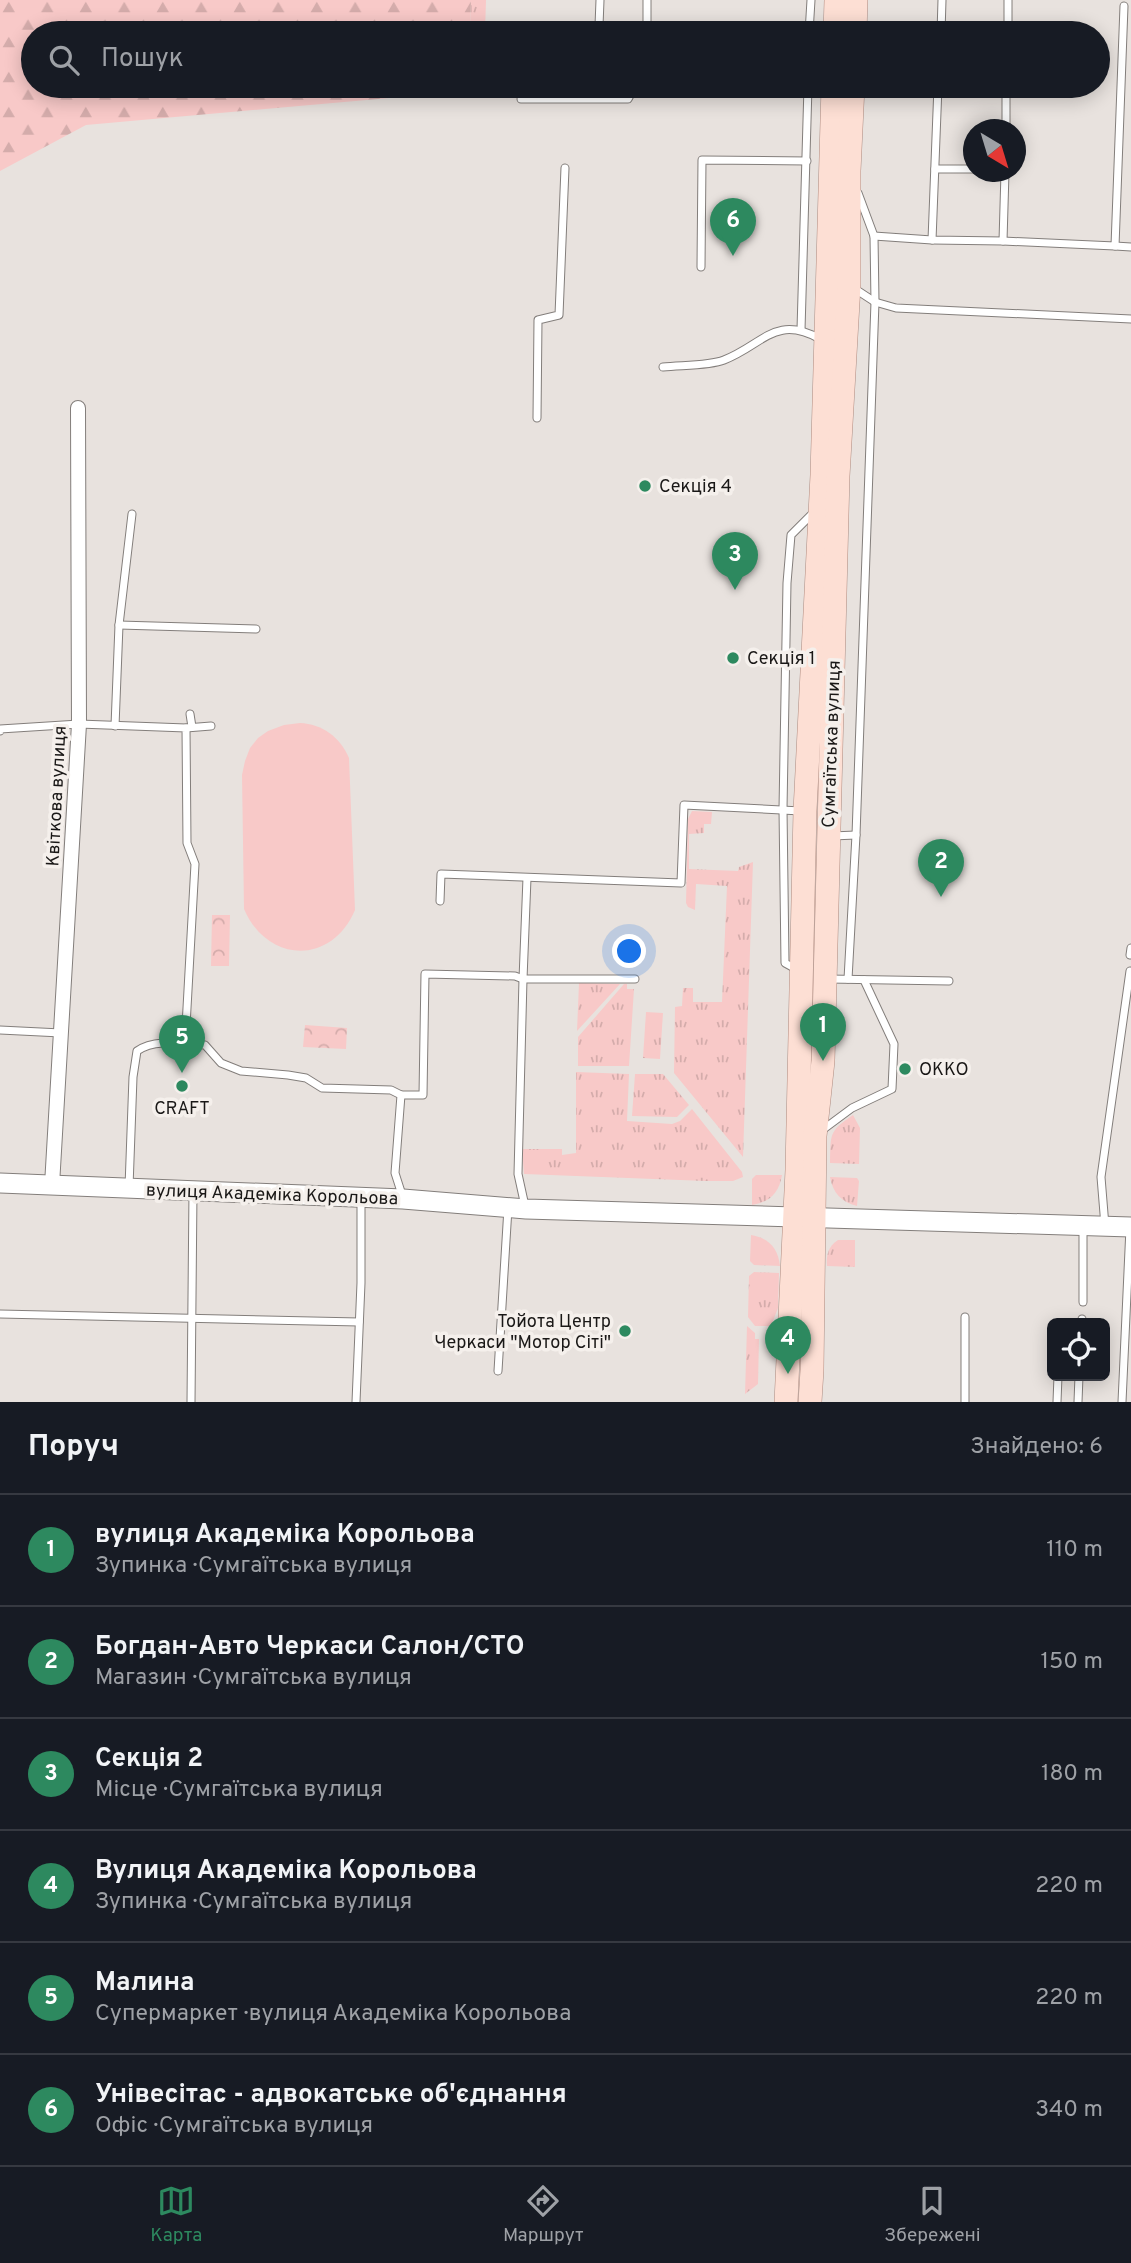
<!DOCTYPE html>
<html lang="uk">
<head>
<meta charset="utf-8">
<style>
	:root { --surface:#171b24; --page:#20242c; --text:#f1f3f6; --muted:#9ea1a6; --line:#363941; --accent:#2d895f }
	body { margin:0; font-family:Overpass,sans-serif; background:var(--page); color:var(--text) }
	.controls { position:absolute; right:21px; bottom:21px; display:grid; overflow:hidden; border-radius:10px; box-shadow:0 4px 18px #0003 }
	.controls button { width:63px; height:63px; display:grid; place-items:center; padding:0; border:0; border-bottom:2px solid var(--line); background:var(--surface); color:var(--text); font:35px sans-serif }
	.compass { position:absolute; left:963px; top:119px; width:63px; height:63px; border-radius:50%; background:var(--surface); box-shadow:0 4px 18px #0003; rotate:142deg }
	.you { position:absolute; left:630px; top:952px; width:24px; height:24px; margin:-18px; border:5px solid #fff; border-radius:50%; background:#1a73e8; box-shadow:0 0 0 10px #1a73e833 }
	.badge { display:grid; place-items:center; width:46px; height:46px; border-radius:50%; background:var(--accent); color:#fff; font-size:23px; font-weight:700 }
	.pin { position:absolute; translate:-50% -58px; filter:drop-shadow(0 2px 4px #0008) }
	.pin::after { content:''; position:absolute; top:37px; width:24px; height:21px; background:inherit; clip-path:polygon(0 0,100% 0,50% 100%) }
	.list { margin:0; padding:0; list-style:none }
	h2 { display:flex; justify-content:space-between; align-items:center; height:91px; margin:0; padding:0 28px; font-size:30px }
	h2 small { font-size:23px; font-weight:400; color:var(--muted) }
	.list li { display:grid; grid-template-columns:46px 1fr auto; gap:21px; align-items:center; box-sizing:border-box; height:112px; padding:0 28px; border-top:2px solid var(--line) }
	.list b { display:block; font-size:26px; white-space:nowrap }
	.list p { margin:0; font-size:23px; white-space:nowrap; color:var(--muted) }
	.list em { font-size:23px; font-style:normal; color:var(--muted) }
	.icon { flex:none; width:38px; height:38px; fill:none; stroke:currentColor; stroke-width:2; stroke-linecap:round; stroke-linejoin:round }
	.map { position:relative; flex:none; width:1131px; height:1402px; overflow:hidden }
	.search { position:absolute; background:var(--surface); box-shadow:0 4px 18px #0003; left:21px; right:21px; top:21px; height:77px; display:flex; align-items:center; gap:18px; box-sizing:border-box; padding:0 24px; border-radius:38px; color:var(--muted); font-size:26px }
	.sheet { height:763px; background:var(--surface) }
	nav { display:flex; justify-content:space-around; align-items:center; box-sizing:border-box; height:98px; border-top:2px solid var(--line); background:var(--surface); font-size:19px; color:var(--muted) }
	nav a { display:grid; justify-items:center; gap:4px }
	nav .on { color:var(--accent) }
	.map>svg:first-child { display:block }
</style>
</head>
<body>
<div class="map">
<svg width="1131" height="1402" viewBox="0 0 1131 1402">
	<defs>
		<pattern id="grass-tufts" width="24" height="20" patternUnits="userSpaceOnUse" patternTransform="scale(1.75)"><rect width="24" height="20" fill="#f8c9c8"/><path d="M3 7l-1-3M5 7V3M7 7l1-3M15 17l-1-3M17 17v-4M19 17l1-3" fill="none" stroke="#d4acab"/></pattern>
		<pattern id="forest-firs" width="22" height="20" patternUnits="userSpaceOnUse" patternTransform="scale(1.75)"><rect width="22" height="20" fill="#f8c9c8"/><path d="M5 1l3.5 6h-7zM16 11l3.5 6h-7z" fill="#d4acab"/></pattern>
		<pattern id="park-crowns" width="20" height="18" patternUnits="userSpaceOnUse" patternTransform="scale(1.75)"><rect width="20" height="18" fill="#f8c9c8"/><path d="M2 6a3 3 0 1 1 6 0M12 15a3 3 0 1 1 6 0" fill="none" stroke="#d4acab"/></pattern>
	</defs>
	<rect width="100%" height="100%" fill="#e8e2de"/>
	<!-- grass -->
	<g fill="url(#grass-tufts)">
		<polygon points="471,0 486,0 485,33 470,33"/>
		<polygon points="692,811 712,812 711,824 704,824 704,833 689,834 689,869 738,871 739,867 753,862 743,1157 674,1073 675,1007 682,1006 683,988 693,988 693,1002 722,1002 727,886 696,884 695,910 688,907 686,903 688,819"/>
		<polygon points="579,983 620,984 577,1031"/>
		<polygon points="624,984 627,984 627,989 634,989 629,1066 578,1066 578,1037"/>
		<polygon points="646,1012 663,1013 660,1059 643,1058"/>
		<polygon points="576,1072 629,1074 627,1121 672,1124 680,1121 692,1109 742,1172 743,1177 733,1181 706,1181 524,1174 522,1149 562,1149 562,1155 576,1153"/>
		<polygon points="635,1074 663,1074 689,1105 677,1117 632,1116"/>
		<path d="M 853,1115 L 860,1128 L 859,1164 L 830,1163 C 831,1134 828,1132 853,1115 Z"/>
		<path d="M 756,1175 L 782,1175 C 779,1193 770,1202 752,1205 L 752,1179 Z"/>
		<path d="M 830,1177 L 857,1178 L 859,1181 L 857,1206 C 841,1202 833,1193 830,1177 Z"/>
		<path d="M 751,1235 C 769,1238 778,1248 780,1266 L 754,1265 L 750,1261 Z"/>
		<path d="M 838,1240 L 855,1240 L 855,1267 L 827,1266 C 826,1256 828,1246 838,1240 Z"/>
		<polygon points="754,1272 779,1273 778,1308 771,1326 755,1326 748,1317 749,1276"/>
		<polygon points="747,1326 755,1333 755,1339 759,1339 758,1384 745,1394"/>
	</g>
	<!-- forest -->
	<polygon fill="url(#forest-firs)" points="0,0 471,0 470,33 33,33 33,86 468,86 468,91 86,125 0,171"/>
	<!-- park -->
	<g fill="url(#park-crowns)">
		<polygon points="212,915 230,915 229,966 211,966"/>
		<polygon points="305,1025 347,1028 346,1049 303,1047"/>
	</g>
	<!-- garden -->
	<path fill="#f8c9c8" d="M 300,723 C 322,724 340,737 349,758 L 355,910 C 331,966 267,963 244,909 L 242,775 L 245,761 L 250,748 L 258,738 L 268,731 L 284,725 Z"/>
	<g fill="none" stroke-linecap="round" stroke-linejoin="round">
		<defs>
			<g id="service">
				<polyline points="600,0 599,26 718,33"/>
				<polyline points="647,0 647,33"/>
				<polyline points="809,33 811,0"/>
				<polyline points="941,33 942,0"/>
				<polyline points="1008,33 1008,0"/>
				<polyline points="521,99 628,99 635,86"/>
				<polyline points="1006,130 1006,86"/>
				<polyline points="935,169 974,169"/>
				<polyline points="874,236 932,240 1003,241 1005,172"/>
				<polyline points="932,240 938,86"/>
				<polyline points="1003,241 1115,246 1124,6"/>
				<polyline points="1115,246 1131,247"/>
				<polyline points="701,267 702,160 807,161"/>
				<polyline points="852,287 875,302 896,308 1131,319"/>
				<polyline points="801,330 808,86"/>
				<path d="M 663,367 C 681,365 709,366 724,360 C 763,345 775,314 820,339"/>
				<polyline points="537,418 538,320 559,315 565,168"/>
				<polyline points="119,625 256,629"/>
				<polyline points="190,714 192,727"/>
				<polyline points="115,726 119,625 132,514"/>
				<polyline points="186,728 211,726"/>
				<polyline points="0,731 0,729 79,724 186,728 187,843 195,864 185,1044"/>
				<polyline points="832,836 856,835"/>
				<polyline points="440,901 441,874 681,883 684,805 801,811"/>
				<polyline points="1130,955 1131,948"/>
				<polyline points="796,969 785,963 783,809 787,583 791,535 815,511"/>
				<polyline points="828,979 949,981"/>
				<polyline points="848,979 856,835 875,302 874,236 858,193"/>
				<polyline points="0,1030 61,1033"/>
				<polyline points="401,1095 423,1095 425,974 515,976 523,979 635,979"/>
				<polyline points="821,1131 852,1108 892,1089 894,1044 864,980"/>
				<path d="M 129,1187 L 133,1077 L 137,1051 C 155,1038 184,1044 205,1045 L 221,1063 L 241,1071 L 288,1075 L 306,1078 L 322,1088 L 391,1090 L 401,1095 L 395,1173 L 403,1198"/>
				<polyline points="525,1206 518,1174 523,979 527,878"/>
				<polyline points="1105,1226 1101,1177 1130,971"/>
				<polyline points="1083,1302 1083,1226"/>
				<polyline points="0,1314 359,1322"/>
				<polyline points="965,1317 965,1402"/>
				<polyline points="1082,1323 1082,1319"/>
				<polyline points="498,1371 508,1208"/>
				<polyline points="191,1402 193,1191"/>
				<polyline points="356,1402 361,1283 361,1198"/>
				<polyline points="1057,1402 1058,1376"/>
				<polyline points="1078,1402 1079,1376"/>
				<polyline points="1122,1402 1130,1228"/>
			</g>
			<polyline id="minor" points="52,1185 79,724 78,408"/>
			<polyline id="tertiary" points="0,1183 403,1199 526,1209 1131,1227"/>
			<g id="primary">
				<polyline points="835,33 836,0"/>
				<polyline points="855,33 856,0"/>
				<polyline points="786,1402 797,1170 805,811 822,475 833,86"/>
				<polyline points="810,1402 812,1370 815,1136 823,1061 838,476 849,285 849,171 853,86"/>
			</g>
		</defs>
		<!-- service casing -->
		<use href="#service" stroke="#837e7b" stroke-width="9"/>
		<!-- minor casing -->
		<use href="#minor" stroke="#837e7b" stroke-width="16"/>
		<!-- tertiary casing -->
		<use href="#tertiary" stroke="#837e7b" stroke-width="21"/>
		<!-- primary casing -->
		<use href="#primary" stroke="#ad8b80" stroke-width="24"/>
		<!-- service -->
		<use href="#service" stroke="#fff" stroke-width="7"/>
		<!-- minor -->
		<use href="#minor" stroke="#fff" stroke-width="14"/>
		<!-- tertiary -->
		<use href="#tertiary" stroke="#fff" stroke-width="19"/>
		<!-- primary -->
		<use href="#primary" stroke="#fddfd4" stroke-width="23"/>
	</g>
	<!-- markers -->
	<g fill="#2d895f" stroke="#f5f0ec" stroke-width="2.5">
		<circle cx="645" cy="486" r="7"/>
		<circle cx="733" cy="658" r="7"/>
		<circle cx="905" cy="1069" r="7"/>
		<circle cx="182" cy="1086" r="7"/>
		<circle cx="625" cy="1331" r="7"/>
	</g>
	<g text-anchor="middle" stroke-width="7" stroke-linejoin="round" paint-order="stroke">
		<!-- poi labels -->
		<g font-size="18" fill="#1a1817" stroke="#f5f0ec" text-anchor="start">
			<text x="659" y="492">Секція 4</text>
			<text x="747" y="664">Секція 1</text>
			<text x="919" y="1075">ОККО</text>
			<text x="182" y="1114" text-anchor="middle">CRAFT</text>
			<text x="611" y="1327" text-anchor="end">Тойота Центр<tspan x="611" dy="21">Черкаси "Мотор Сіті"</tspan></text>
		</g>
		<!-- street labels -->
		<g font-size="18" fill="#1a1817" stroke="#f5f0ec">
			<text transform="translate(831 744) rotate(-88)" y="6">Сумгаїтська вулиця</text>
			<text transform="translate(56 796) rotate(-87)" y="6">Квіткова вулиця</text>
			<text transform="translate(272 1194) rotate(2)" y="6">вулиця Академіка Корольова</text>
		</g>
	</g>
</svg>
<div class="controls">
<button><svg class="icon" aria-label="locate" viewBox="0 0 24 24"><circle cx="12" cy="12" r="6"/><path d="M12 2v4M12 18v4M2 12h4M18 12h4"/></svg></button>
</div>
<svg class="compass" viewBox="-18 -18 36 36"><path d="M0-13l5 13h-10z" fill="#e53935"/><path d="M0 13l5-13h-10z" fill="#9ea1a6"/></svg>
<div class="you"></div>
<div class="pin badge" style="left:823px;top:1061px">1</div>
<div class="pin badge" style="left:941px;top:897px">2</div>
<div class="pin badge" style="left:735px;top:590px">3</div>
<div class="pin badge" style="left:788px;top:1374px">4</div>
<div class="pin badge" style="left:182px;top:1073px">5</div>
<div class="pin badge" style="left:733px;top:256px">6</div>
<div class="search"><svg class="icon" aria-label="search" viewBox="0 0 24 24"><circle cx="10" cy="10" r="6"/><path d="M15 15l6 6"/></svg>Пошук</div>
</div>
<section class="sheet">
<h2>Поруч<small>Знайдено: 6</small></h2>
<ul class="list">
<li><span class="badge">1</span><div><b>вулиця Академіка Корольова</b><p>Зупинка · Сумгаїтська вулиця</p></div><em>110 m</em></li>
<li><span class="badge">2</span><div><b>Богдан-Авто Черкаси Салон/СТО</b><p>Магазин · Сумгаїтська вулиця</p></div><em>150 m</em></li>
<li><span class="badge">3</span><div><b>Секція 2</b><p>Місце · Сумгаїтська вулиця</p></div><em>180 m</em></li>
<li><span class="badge">4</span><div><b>Вулиця Академіка Корольова</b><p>Зупинка · Сумгаїтська вулиця</p></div><em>220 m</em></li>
<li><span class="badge">5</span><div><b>Малина</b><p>Супермаркет · вулиця Академіка Корольова</p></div><em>220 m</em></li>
<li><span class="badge">6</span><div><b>Унівесітас - адвокатське об'єднання</b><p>Офіс · Сумгаїтська вулиця</p></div><em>340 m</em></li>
</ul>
</section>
<nav>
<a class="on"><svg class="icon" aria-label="map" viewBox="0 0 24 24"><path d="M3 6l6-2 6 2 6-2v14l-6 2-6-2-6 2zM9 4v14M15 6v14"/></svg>Карта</a>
<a><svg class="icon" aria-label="directions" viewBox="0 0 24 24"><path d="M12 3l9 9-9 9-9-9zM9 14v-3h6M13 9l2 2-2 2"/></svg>Маршрут</a>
<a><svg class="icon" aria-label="saved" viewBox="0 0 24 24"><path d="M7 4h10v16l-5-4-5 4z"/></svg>Збережені</a>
</nav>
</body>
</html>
